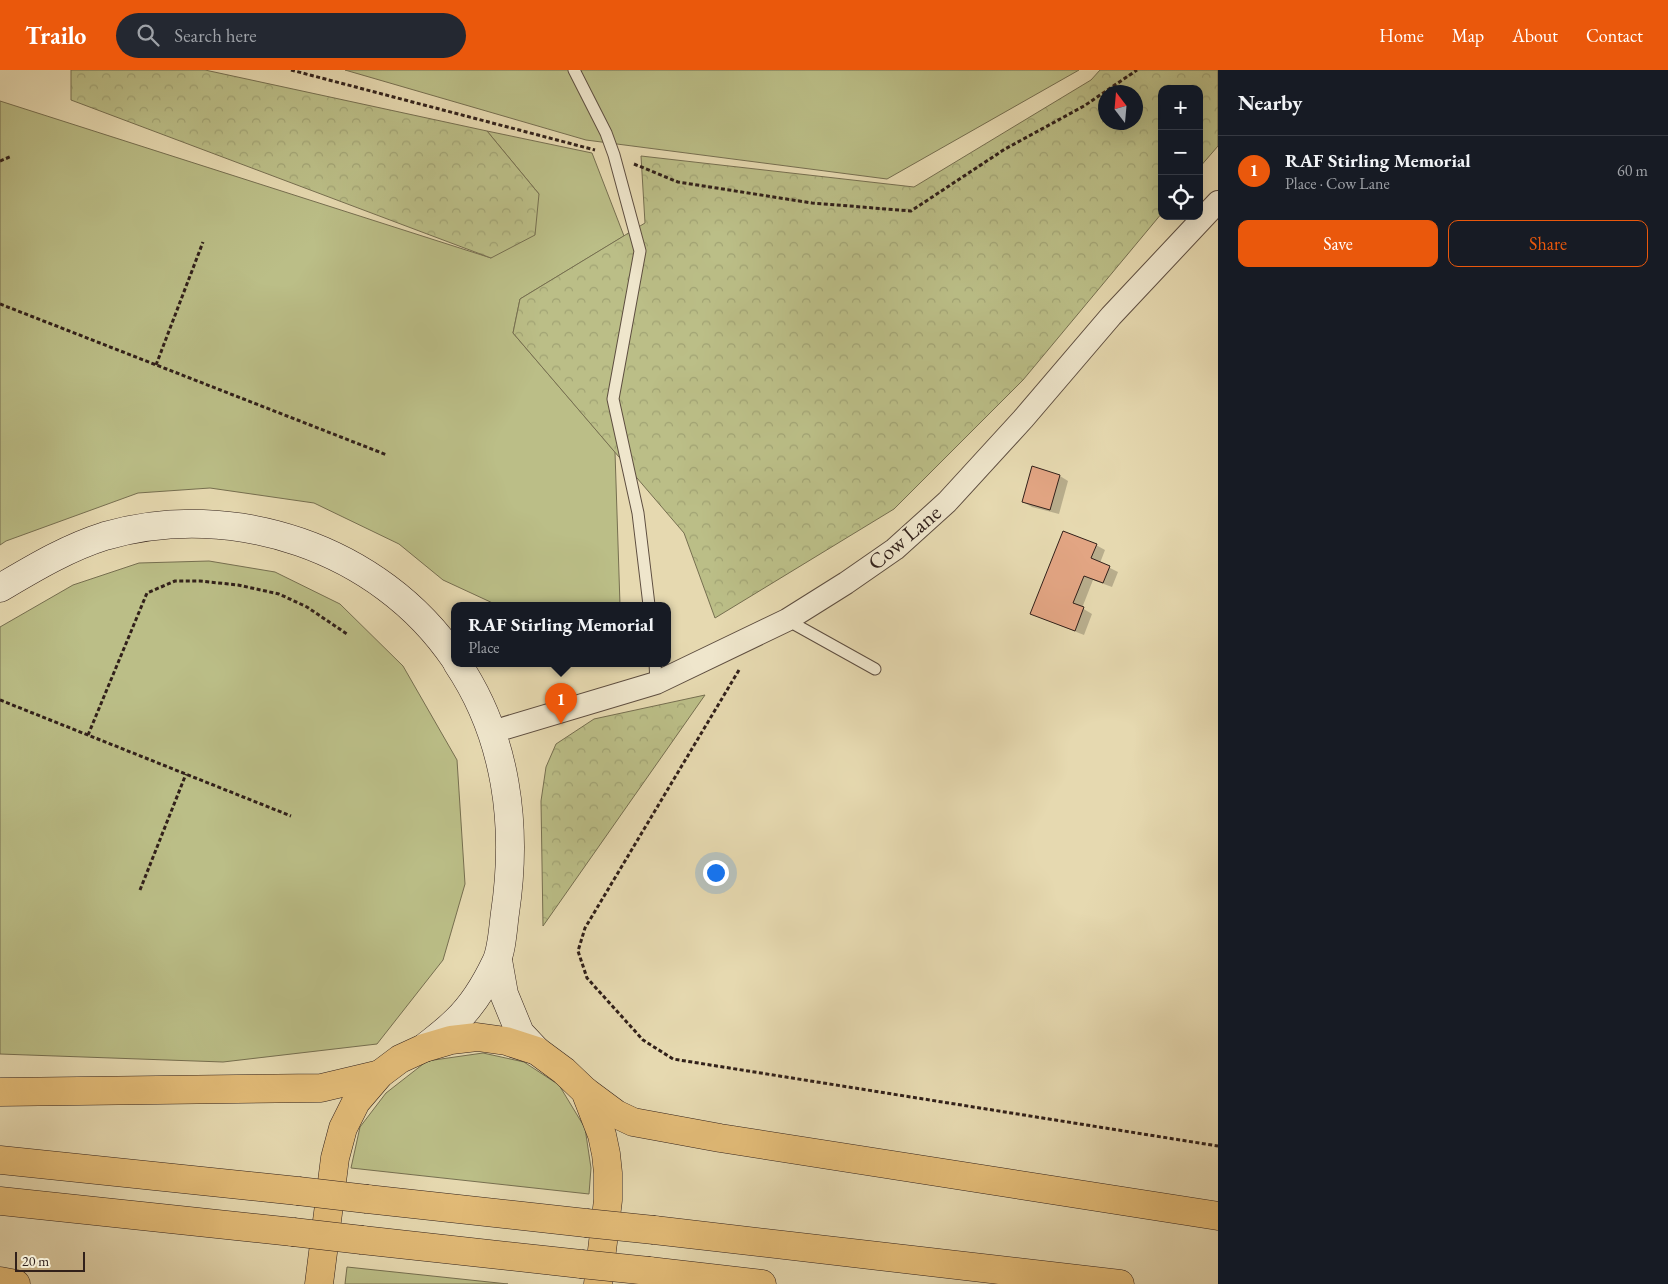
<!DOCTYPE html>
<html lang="en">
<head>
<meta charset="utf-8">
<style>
	:root { --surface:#171b24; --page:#242831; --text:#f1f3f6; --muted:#9ea1a6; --line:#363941; --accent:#ea580c }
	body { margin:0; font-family:"EB Garamond",serif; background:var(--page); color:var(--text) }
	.controls { position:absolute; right:15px; top:15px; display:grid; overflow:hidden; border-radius:10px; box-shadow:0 5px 20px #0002 }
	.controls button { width:45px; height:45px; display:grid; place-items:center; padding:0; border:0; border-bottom:1px solid var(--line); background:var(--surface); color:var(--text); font:25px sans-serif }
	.compass { position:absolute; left:1098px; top:15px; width:45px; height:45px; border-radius:50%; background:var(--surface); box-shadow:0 5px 20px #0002; rotate:344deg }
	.scale { position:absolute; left:15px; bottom:12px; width:70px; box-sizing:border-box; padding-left:5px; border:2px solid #31201a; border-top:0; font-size:14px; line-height:18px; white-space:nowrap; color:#31201a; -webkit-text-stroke:4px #efe6cc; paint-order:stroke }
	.you { position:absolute; left:715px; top:802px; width:18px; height:18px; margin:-12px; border:4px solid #fff; border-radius:50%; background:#1a73e8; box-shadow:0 0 0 8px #1a73e833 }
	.badge { display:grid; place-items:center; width:32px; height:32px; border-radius:50%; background:var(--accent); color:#fff; font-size:16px; font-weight:700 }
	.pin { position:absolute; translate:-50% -41px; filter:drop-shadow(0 1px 2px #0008) }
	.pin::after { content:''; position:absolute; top:26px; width:18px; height:15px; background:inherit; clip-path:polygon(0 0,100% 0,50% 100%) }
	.popup { position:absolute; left:451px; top:532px; width:220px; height:65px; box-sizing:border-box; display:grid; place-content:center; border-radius:10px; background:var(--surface); filter:drop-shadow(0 1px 4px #0005); font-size:16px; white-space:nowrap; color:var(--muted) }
	.popup b { font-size:19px; color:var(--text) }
	.popup::after { content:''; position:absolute; left:50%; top:100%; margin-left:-10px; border:10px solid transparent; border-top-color:var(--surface) }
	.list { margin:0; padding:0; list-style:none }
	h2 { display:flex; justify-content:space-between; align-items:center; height:65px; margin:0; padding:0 20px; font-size:21px }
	h2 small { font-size:16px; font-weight:400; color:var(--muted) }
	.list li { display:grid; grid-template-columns:32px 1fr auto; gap:15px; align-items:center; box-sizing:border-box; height:70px; padding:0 20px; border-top:1px solid var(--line) }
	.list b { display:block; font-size:19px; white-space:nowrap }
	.list p { margin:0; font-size:16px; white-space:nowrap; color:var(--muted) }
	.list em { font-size:16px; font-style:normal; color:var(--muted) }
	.actions { display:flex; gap:10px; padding:15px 20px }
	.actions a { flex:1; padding:11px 0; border:1px solid var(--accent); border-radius:10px; text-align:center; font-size:18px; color:var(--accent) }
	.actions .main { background:var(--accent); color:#fff }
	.icon { flex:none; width:28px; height:28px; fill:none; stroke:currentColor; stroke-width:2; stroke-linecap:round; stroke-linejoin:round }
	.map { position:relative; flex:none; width:1218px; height:1214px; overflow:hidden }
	header { display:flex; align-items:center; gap:30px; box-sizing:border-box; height:70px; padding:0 25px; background:var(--accent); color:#fff }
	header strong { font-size:24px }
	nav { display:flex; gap:28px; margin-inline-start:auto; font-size:18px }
	.search { width:350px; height:45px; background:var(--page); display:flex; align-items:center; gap:12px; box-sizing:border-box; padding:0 18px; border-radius:28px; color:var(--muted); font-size:19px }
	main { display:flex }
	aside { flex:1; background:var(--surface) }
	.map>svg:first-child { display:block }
</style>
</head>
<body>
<header>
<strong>Trailo</strong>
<div class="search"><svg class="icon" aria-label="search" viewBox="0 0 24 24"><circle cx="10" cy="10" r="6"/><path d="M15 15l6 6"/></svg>Search here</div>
<nav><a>Home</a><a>Map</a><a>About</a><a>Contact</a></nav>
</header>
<main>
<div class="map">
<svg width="1218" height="1214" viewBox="0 0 1218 1214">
	<defs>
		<pattern id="forest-crowns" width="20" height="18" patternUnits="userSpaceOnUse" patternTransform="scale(1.25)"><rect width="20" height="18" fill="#bbbe87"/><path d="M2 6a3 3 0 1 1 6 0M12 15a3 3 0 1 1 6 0" fill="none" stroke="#a1a374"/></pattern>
	</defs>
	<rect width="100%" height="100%" fill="#e6d9b0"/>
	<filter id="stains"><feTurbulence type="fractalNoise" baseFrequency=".004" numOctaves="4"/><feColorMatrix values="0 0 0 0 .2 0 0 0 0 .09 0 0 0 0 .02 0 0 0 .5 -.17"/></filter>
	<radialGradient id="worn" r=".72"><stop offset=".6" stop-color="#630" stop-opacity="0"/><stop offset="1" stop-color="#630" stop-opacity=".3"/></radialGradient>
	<!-- green -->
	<g fill="#bbbe87" stroke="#766f50">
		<polygon points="345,0 1079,0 887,109 586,70"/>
		<polygon points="0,31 491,188 539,124 487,61 592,83 624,166 520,229 513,263 615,382 620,535 497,535 443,510 399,474 314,433 210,418 138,423 6,471 0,475"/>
		<polygon points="209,491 275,502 340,534 403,596 457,690 465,814 443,890 377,974 223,992 0,984 0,557 73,515 139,493"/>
		<polygon points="483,983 524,992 559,1015 585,1058 591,1098 589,1124 351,1098 360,1057 386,1023 427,991"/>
		<polygon points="347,1197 508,1214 345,1214"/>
	</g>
	<!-- forest -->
	<g fill="url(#forest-crowns)" stroke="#766f50" fill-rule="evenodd">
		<polygon points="71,0 205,0 487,61 539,124 535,165 491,188 71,30"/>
		<path d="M 1100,0 L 1218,0 L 1218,76 L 1199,98 L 1199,19 L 1162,19 L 1162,143 L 1023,310 L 894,439 L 715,548 L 684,463 L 513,263 L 520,229 L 645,153 L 641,86 L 914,117 L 1091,10 ZM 1106,22 L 1136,22 L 1136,52 L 1106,52 Z"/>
		<polygon points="705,625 543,856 541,731 546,697 556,674 594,649"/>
	</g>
	<!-- shadow -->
	<g fill="#0003">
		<polygon points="1060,406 1068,411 1059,444 1032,437 1023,432"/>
		<polygon points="1096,475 1105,480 1100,493 1118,502 1112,517 1093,510 1082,538 1092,544 1084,565 1041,548"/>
	</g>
	<!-- building -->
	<g fill="#e2a583" stroke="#31201a">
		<polygon points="1032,396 1060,405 1050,440 1022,432"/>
		<polygon points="1063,461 1097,474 1091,488 1110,496 1103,513 1084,506 1073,533 1084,537 1075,561 1030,544"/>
	</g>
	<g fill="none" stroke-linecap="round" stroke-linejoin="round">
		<defs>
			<g id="service">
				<polyline points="574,0 606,63 614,85 640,181 613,329 638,443 649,535"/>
				<polyline points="787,550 875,599"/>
				<polyline points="655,593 656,613"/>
			</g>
			<polyline id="minor" points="492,662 656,613 787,550 846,513 895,479 947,432 1023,349 1111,246 1218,132"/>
			<g id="secondary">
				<path d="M 0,518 C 34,498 67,478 105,466 C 233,429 380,478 455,589"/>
				<polyline points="498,890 504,924 520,963 537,981"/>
				<path d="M 424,978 C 435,969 446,961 456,951 C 473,935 486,913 496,892 C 502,880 503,857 505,843 C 518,756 507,667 457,593"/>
			</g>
			<g id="primary">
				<polyline points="585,1021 616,1044 633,1052 720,1068 1218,1146"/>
				<polyline points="0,1022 321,1018 380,1004"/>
				<polyline points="0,1090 298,1121"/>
				<polyline points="367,1129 586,1153"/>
				<polyline points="0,1131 293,1162"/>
				<polyline points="654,1160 1120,1214"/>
				<polyline points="362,1170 581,1194"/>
				<polyline points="649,1201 762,1214"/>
				<polyline points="0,1211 16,1214"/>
				<polyline points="319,1214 335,1088 343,1058 356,1032 380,1004 400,989 424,978 451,970 477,967 506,971 537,981 564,1001 585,1021 602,1065 606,1084 608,1103 608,1130 598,1214"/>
			</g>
		</defs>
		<!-- service casing -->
		<use href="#service" stroke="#5e4e40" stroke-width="13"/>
		<!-- minor casing -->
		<use href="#minor" stroke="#5e4e40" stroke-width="24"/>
		<!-- secondary casing -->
		<use href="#secondary" stroke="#31201a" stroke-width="29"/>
		<!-- primary casing -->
		<use href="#primary" stroke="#31201a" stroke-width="29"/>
		<!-- path -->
		<g stroke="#31201a" stroke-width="3" stroke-dasharray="4 2.5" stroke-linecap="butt">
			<polyline points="291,0 595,80"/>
			<polyline points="0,91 12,86"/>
			<polyline points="634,94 678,112 812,133 911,141 1005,79 1084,36 1137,0"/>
			<polyline points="0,234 387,385"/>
			<polyline points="156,295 203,172"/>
			<polyline points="739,600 585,858 578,881 587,908 643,970 673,989 1218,1076"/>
			<polyline points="0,630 291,746"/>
			<polyline points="88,665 147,523 175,511 200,511 238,515 279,524 307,537 347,564"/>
			<polyline points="140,820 186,704"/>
		</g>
		<!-- service -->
		<use href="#service" stroke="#efe6cc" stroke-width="11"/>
		<!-- minor -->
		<use href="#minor" stroke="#efe6cc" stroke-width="22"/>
		<!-- secondary -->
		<use href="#secondary" stroke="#efe6cc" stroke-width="28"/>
		<!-- primary -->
		<use href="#primary" stroke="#e3bc78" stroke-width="28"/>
		<defs>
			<g id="primary-bridge">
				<polyline points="298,1121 367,1129"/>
				<polyline points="586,1153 654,1160"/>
				<polyline points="293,1162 362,1170"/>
				<polyline points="581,1194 649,1201"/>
			</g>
		</defs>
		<!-- primary-bridge casing -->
		<use href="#primary-bridge" stroke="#31201a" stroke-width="29" stroke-linecap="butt"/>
		<!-- primary-bridge -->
		<use href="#primary-bridge" stroke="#e3bc78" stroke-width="28"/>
	</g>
	<g text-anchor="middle" stroke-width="4" stroke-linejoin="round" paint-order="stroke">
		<!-- street labels -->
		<g font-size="22" fill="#31201a" stroke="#efe6cc">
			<text transform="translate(904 467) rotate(-40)" y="8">Cow Lane</text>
		</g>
	</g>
	<rect width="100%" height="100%" filter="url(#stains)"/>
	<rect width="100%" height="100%" fill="url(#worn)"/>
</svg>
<div class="controls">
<button>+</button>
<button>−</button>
<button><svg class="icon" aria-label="locate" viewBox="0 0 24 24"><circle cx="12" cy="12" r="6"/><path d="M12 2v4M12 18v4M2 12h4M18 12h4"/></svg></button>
</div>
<svg class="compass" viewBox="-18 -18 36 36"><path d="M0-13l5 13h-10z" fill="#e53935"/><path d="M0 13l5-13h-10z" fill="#9ea1a6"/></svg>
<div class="scale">20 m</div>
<div class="you"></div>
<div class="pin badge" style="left:561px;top:654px">1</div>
<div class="popup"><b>RAF Stirling Memorial</b>Place</div>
</div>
<aside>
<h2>Nearby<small></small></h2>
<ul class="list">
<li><span class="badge">1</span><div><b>RAF Stirling Memorial</b><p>Place · Cow Lane</p></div><em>60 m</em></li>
</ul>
<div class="actions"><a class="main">Save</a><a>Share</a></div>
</aside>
</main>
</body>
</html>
